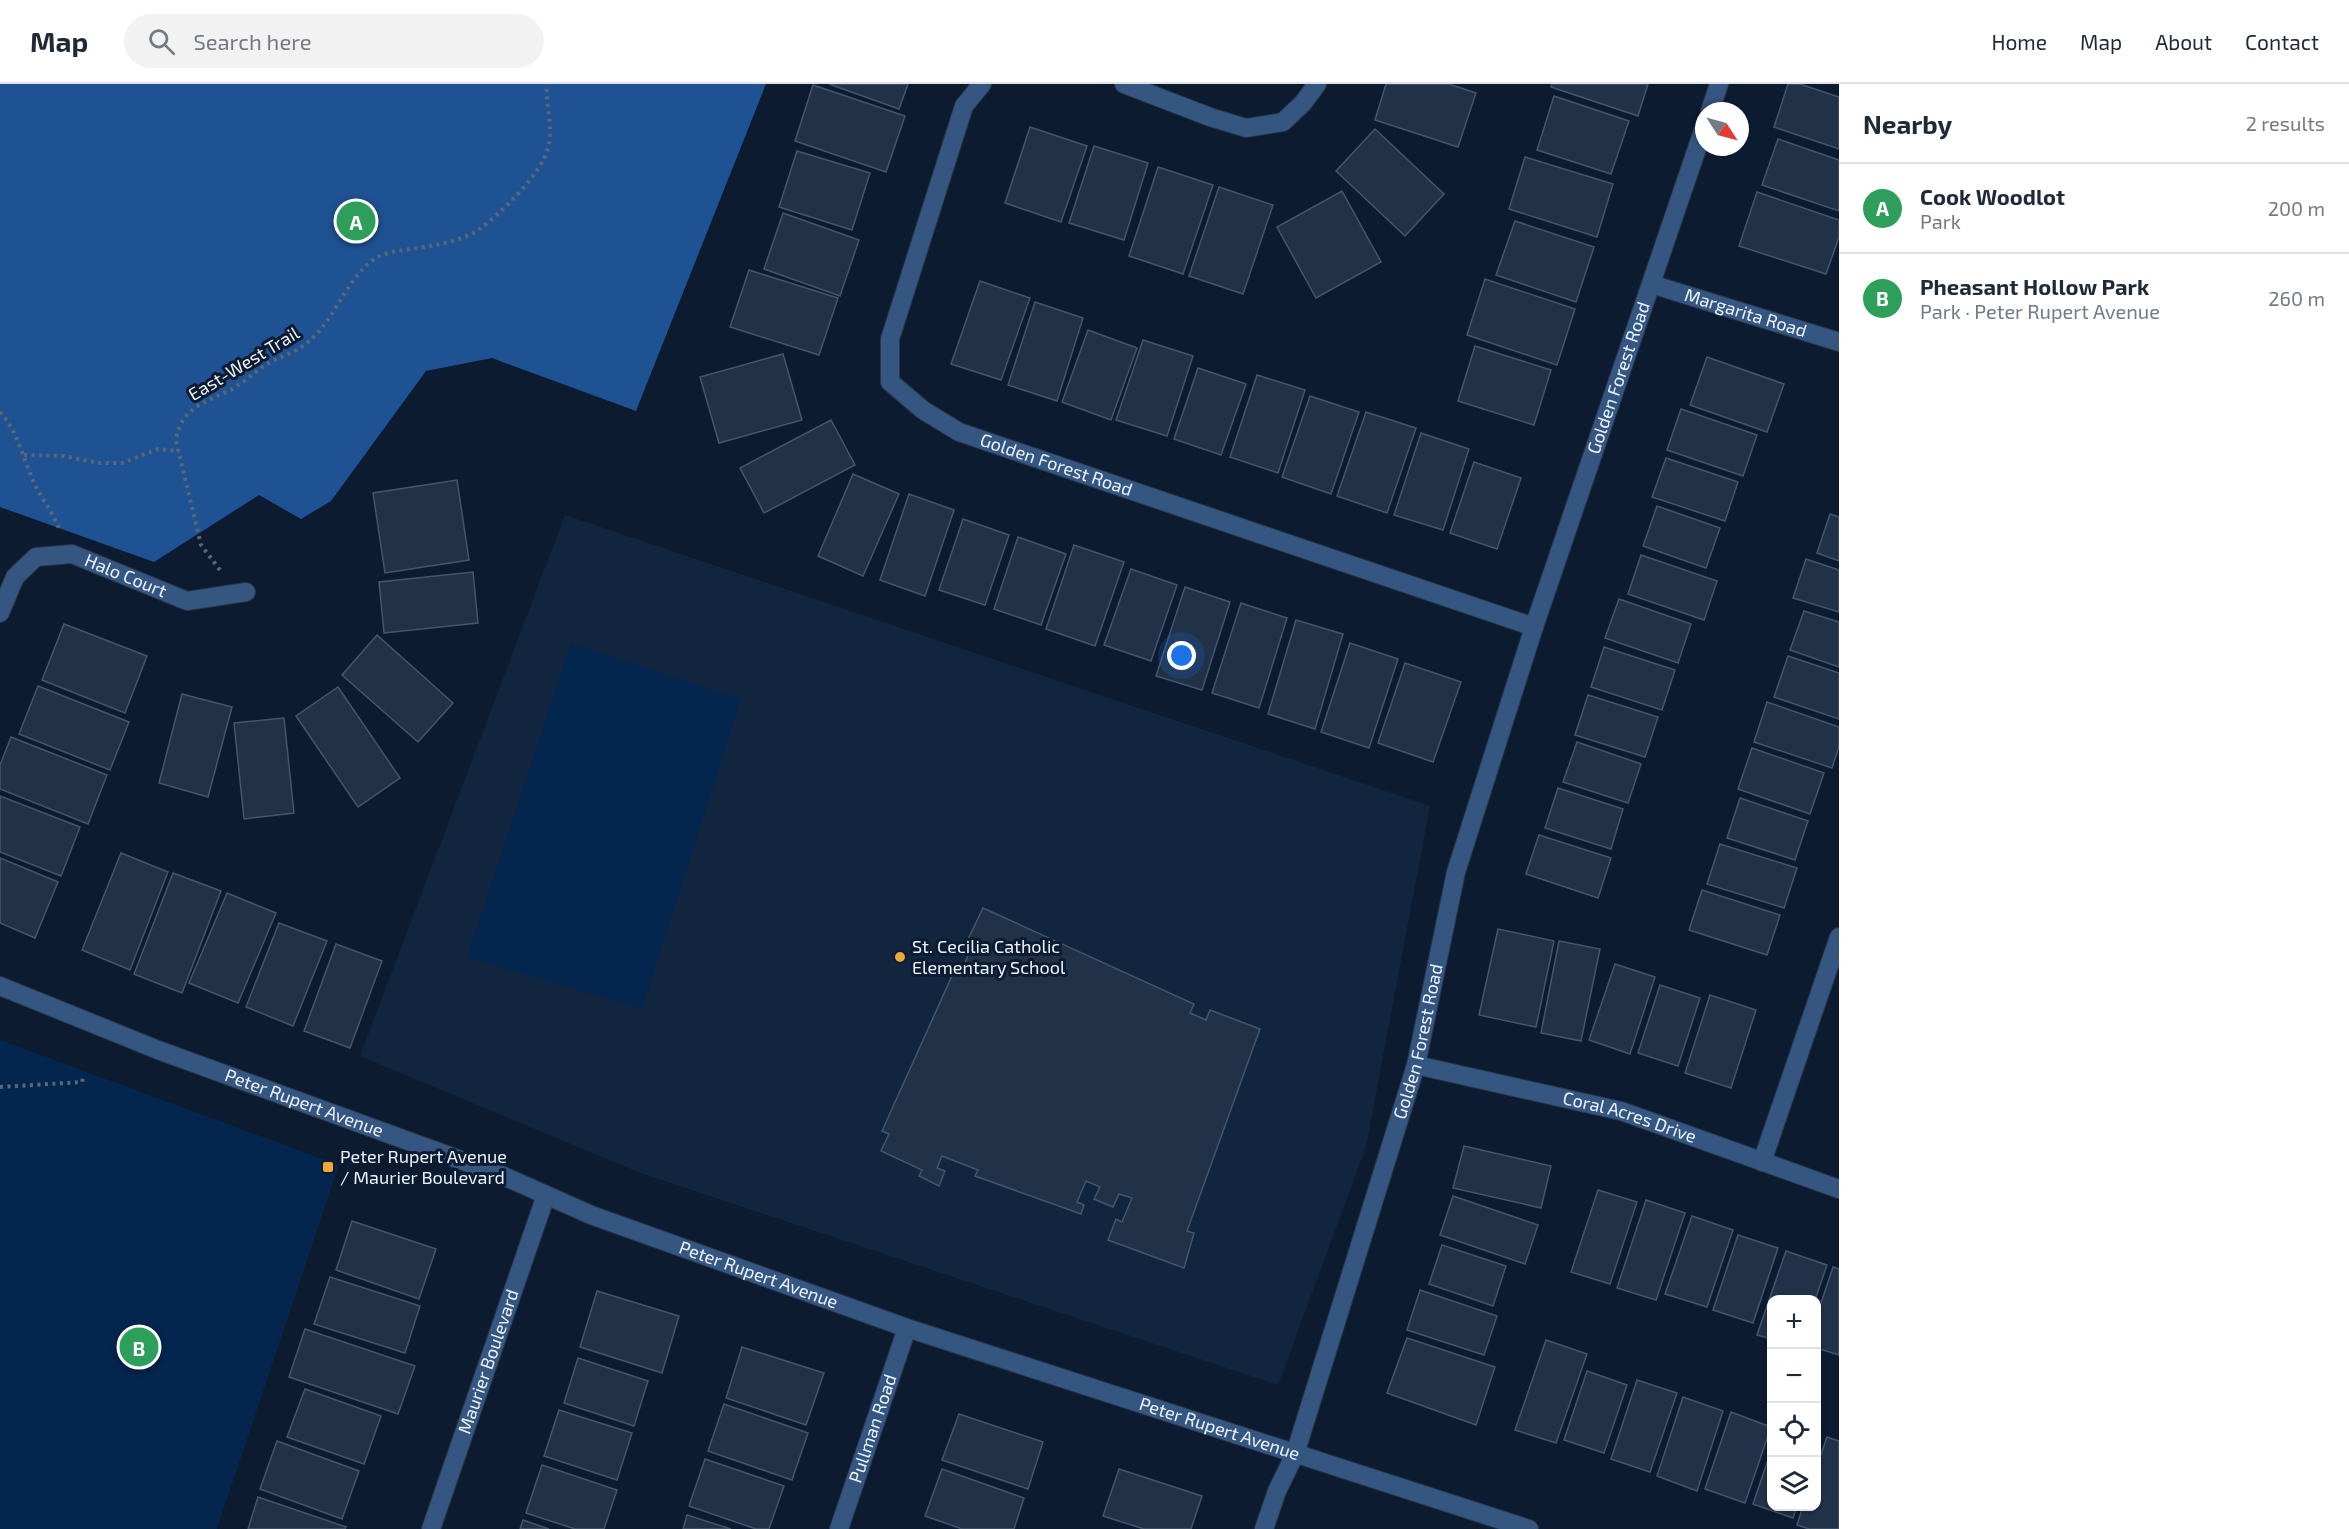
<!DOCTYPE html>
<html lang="en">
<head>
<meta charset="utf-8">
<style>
	:root { --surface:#fff; --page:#f2f2f3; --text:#1f2937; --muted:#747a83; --line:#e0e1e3; --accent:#d93025 }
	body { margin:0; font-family:"Exo 2",sans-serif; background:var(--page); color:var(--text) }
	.controls { position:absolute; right:18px; bottom:18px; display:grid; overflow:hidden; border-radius:12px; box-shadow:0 2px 4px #0004 }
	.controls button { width:54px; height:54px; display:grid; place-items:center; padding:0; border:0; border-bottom:2px solid var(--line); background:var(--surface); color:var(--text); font:30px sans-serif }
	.compass { position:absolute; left:1695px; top:18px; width:54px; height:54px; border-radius:50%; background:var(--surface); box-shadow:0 2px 4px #0004; rotate:126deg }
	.you { position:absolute; left:1182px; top:572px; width:21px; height:21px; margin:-15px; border:4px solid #fff; border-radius:50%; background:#1a73e8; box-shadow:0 0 0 9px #1a73e833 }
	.badge { display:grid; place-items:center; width:39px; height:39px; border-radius:50%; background:var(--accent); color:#fff; font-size:20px; font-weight:700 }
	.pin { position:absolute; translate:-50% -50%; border:3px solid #fff; box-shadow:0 2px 6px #0006 }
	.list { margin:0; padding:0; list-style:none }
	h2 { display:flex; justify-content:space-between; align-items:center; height:78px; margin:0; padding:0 24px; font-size:26px }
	h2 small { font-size:20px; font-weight:400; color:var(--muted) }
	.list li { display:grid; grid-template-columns:39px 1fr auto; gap:18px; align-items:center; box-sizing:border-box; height:90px; padding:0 24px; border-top:2px solid var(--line) }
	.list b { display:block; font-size:22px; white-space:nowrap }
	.list p { margin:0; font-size:20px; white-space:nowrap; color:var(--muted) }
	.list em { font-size:20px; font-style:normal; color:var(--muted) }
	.icon { flex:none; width:33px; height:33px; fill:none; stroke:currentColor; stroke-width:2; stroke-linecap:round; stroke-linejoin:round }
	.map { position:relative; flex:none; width:1839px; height:1445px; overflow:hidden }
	header { display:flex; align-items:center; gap:36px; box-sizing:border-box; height:84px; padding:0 30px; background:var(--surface); border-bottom:2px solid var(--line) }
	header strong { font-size:28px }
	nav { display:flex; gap:33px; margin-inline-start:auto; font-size:21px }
	.search { width:420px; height:54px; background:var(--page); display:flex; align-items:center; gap:15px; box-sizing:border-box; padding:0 21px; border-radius:33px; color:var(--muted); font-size:22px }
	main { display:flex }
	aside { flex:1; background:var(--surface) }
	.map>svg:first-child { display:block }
</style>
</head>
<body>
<header>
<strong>Map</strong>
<div class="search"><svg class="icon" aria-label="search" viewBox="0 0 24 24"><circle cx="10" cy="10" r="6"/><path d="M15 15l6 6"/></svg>Search here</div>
<nav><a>Home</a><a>Map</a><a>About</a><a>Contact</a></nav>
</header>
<main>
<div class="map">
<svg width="1839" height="1445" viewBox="0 0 1839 1445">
	<rect width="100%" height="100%" fill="#0c1b30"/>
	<!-- built -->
	<polygon fill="#12253f" points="565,431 1430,722 1366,1063 1278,1301 638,1088 360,972"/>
	<!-- green -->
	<g fill="#04254e">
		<polygon points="571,559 741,615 642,925 467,873"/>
		<polygon points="0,956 339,1081 217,1445 0,1445"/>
	</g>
	<!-- forest -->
	<polygon fill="#1f5293" points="0,0 766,0 636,327 492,274 426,287 331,417 301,435 259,411 154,478 0,423"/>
	<!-- building -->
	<g fill="#213147" stroke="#44566e" stroke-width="1.5">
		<polygon points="829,0 908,0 899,25"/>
		<polygon points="1386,0 1449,0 1476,9 1458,63 1375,36"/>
		<polygon points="1552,0 1648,0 1638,32 1551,3"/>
		<polygon points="1788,0 1800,0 1839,13 1839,65 1774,43"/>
		<polygon points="813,1 905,32 886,88 795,57"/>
		<polygon points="1554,12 1629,37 1611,90 1537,66"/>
		<polygon points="1030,43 1087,62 1061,138 1005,119"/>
		<polygon points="1375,45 1444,110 1405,152 1336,87"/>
		<polygon points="1778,55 1839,76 1839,127 1762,101"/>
		<polygon points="1094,62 1148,79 1124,156 1069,139"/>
		<polygon points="797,67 870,89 852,146 779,123"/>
		<polygon points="1525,73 1613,100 1597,153 1509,125"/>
		<polygon points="1158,83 1213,101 1183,190 1129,172"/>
		<polygon points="1219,103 1273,121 1243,210 1189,192"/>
		<polygon points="1342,107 1381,178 1316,214 1277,143"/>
		<polygon points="1757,108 1839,136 1839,153 1826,190 1739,162"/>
		<polygon points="783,129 859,156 840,212 764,185"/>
		<polygon points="1515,137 1594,163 1576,218 1496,191"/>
		<polygon points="749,186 838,214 819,271 730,243"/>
		<polygon points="1485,195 1575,225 1557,281 1467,251"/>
		<polygon points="980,197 1030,214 1001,296 951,280"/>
		<polygon points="1035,218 1083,234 1057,317 1008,301"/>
		<polygon points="1088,246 1137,264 1111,336 1062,318"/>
		<polygon points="1143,256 1193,272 1167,352 1116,336"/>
		<polygon points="1475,262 1551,286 1534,341 1458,317"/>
		<polygon points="783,270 802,336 719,359 700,293"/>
		<polygon points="1707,273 1784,300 1767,348 1690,321"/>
		<polygon points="1198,284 1246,300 1221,371 1174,355"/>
		<polygon points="1257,291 1305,306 1278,389 1230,373"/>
		<polygon points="1310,312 1359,328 1331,410 1282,393"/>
		<polygon points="1681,325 1757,351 1743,392 1667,366"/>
		<polygon points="1366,328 1416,344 1387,429 1337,412"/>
		<polygon points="831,336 855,381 764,429 740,384"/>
		<polygon points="1421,349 1469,365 1443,446 1394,431"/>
		<polygon points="1666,374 1738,398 1725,437 1652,413"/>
		<polygon points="1474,378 1521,394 1497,465 1450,449"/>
		<polygon points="853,390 899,410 863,492 818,472"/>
		<polygon points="457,396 469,476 385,489 373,409"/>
		<polygon points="909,410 954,426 925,512 880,496"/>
		<polygon points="1657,422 1720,444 1706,484 1643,462"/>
		<polygon points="1830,430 1839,433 1839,477 1817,469"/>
		<polygon points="963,435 1009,451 985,521 939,506"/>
		<polygon points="1018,453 1066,470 1041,541 994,525"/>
		<polygon points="1074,461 1124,478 1095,562 1046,545"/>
		<polygon points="1641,471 1717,497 1704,536 1628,510"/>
		<polygon points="1806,475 1839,486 1839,528 1793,514"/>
		<polygon points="1131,485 1177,501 1151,577 1104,561"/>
		<polygon points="473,488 478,539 384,549 379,498"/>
		<polygon points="1185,503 1230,518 1202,606 1156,592"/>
		<polygon points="1619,515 1691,540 1678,579 1605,554"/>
		<polygon points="1241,519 1287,534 1259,624 1212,609"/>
		<polygon points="1804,527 1839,538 1839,583 1790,566"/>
		<polygon points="1296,536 1343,550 1315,645 1268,630"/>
		<polygon points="64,540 147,572 125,629 42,596"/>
		<polygon points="377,551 453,619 418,658 342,591"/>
		<polygon points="1350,559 1398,575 1369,664 1321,648"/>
		<polygon points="1604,563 1675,586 1662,626 1591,603"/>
		<polygon points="1788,572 1839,589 1839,635 1774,613"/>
		<polygon points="1405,579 1461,598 1433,678 1378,659"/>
		<polygon points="38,602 129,638 110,686 19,650"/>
		<polygon points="338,603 400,694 358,723 296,632"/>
		<polygon points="182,610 232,623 208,713 159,699"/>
		<polygon points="1588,611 1658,633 1645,673 1575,651"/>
		<polygon points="1767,618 1839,643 1839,663 1832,684 1754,658"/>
		<polygon points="284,634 294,729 244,735 234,639"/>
		<polygon points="11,653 107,691 88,740 0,705 0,681"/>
		<polygon points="1577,658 1641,680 1628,719 1563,698"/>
		<polygon points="1752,664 1824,689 1810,730 1738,705"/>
		<polygon points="1558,704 1623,725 1611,765 1545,744"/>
		<polygon points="0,712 80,743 61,792 0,768"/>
		<polygon points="1740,714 1808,737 1795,776 1727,754"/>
		<polygon points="1539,751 1611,774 1598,814 1526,790"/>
		<polygon points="1720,760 1797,784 1784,824 1707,800"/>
		<polygon points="121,769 168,788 130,886 82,866"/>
		<polygon points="0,774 58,798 35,854 0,839"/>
		<polygon points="173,789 221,807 182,909 134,890"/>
		<polygon points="1702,806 1780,831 1767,871 1689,846"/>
		<polygon points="227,809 276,829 238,919 189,899"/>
		<polygon points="983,824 1194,920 1190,929 1206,936 1210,926 1260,945 1187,1147 1194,1149 1184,1184 1108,1156 1116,1135 1122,1138 1132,1114 1119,1110 1113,1123 1094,1115 1100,1103 1086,1097 1077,1118 1084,1121 1081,1130 975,1092 978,1086 942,1072 937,1084 945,1087 939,1102 919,1092 922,1086 881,1067 889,1050 882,1047 956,883 962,886 969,869 963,866"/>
		<polygon points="279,839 327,857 293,942 246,923"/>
		<polygon points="1498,845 1554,857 1536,943 1479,931"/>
		<polygon points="1559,857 1600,865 1581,957 1541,949"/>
		<polygon points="336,860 382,877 350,964 304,947"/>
		<polygon points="1615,880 1655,893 1630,970 1589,956"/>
		<polygon points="1660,901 1700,914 1678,982 1638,969"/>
		<polygon points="1710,911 1756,926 1731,1004 1685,989"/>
		<polygon points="1464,1062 1551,1082 1541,1124 1453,1104"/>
		<polygon points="1598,1106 1637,1118 1610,1200 1571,1188"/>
		<polygon points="1453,1112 1538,1141 1525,1180 1440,1151"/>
		<polygon points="1646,1116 1685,1129 1656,1216 1617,1204"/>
		<polygon points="1692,1132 1733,1146 1707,1223 1665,1210"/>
		<polygon points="352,1137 436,1165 419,1215 336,1186"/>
		<polygon points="1738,1151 1778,1164 1753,1239 1713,1226"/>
		<polygon points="1442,1161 1506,1182 1493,1222 1429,1200"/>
		<polygon points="1786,1167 1827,1181 1815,1216 1772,1216 1772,1255 1757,1251"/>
		<polygon points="1833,1183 1839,1185 1839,1271 1816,1264 1816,1234"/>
		<polygon points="330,1193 420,1222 405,1269 314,1240"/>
		<polygon points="1420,1206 1497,1232 1484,1271 1407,1246"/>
		<polygon points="597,1207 679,1232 662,1289 580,1263"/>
		<polygon points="305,1245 415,1282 398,1330 289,1293"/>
		<polygon points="1407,1254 1495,1283 1476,1341 1387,1309"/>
		<polygon points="1546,1256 1587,1270 1556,1359 1515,1346"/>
		<polygon points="742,1263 824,1289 806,1341 726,1314"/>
		<polygon points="578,1274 648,1297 634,1342 564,1319"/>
		<polygon points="1587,1287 1627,1301 1604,1369 1564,1356"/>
		<polygon points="1637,1296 1677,1309 1650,1388 1611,1375"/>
		<polygon points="305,1305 381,1332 364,1380 287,1353"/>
		<polygon points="1683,1313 1723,1327 1697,1407 1657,1392"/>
		<polygon points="724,1320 808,1349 792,1396 708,1367"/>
		<polygon points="559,1326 632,1349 617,1396 544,1372"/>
		<polygon points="1731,1328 1771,1343 1745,1419 1705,1405"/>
		<polygon points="959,1330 1043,1358 1028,1405 942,1376"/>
		<polygon points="1827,1353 1839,1357 1839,1445 1809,1445 1797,1441 1803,1422 1816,1422 1816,1385"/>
		<polygon points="277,1357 359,1387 342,1435 260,1405"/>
		<polygon points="1772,1364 1772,1422 1797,1422 1793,1434 1753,1420"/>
		<polygon points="705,1375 784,1402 769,1445 756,1445 689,1422"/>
		<polygon points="542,1381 617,1406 604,1445 575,1445 526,1429"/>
		<polygon points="942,1385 1024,1414 1014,1445 962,1445 925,1432"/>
		<polygon points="1119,1385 1202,1412 1191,1445 1144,1445 1103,1432"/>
		<polygon points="258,1413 346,1443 345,1445 248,1445"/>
		<polygon points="687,1431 731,1445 683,1445"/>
		<polygon points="523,1436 549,1445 520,1445"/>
	</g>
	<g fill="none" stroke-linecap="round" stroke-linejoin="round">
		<defs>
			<g id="minor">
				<path id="s1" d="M 982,0 L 964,22 L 890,255 L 890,298 L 923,326 L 959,348 L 1534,543"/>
				<polyline points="1124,0 1210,33 1246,44 1283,38 1303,19 1317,0"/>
				<polyline points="1710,27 1719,0"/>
				<path id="s2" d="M 1651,200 L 1839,258"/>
				<path id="s3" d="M 0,529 L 15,493 L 36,473 L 72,470 L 187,517 L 246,508"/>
				<path id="s4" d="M 0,902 L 158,966 L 499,1090 L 591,1131 L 907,1244 L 1529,1445"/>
				<path id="s5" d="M 1416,981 L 1621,1027 L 1839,1105"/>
				<polyline points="1762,1078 1839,853"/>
				<path id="s6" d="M 431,1445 L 546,1111"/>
				<path id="s7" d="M 839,1445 L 907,1244"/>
				<path id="s8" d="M 1264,1445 L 1277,1407 L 1295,1370 L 1416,981 L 1456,788 L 1534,543 L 1704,44"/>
			</g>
		</defs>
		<!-- minor casing -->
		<use href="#minor" stroke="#273549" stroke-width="20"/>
		<!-- path -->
		<g stroke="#5a6778" stroke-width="4" stroke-dasharray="3 4.5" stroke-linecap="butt">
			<path d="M 0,328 C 19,349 24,379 37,405 C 45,419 54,431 60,447"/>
			<polyline points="24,371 64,372 99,379 122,379 158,365 179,367"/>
			<path d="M 220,486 L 201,461 L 176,357 C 180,325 203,319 228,307 C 243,300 255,287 269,279 C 279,273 289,271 298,265 C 333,245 341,200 374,175 C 386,166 419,165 435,161 C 450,158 466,154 478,146 C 500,131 542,89 548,64 C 554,43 545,21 547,0"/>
			<polyline points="0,1003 82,998 83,994"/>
		</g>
		<!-- minor -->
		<use href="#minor" stroke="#355681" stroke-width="18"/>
	</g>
	<!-- markers -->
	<g fill="#eca93a" stroke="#0c1b30" stroke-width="2">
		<circle cx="900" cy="873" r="6"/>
		<rect x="322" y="1077" width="12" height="12" rx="3"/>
	</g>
	<g text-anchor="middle" stroke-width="6" stroke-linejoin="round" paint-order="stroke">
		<!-- street labels -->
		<g font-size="18" fill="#eaf3fe" stroke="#0c1b30">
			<text dy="6" stroke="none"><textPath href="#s2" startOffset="99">Margarita Road</textPath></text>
			<text transform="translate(244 280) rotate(-31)" y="6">East-West Trail</text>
			<text dy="6" stroke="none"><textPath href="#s8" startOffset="1206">Golden Forest Road</textPath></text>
			<text dy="6" stroke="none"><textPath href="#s1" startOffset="504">Golden Forest Road</textPath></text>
			<text dy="6" stroke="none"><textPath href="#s3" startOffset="162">Halo Court</textPath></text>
			<text dy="6" stroke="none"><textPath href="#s8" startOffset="512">Golden Forest Road</textPath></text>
			<text dy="6" stroke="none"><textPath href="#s4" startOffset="326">Peter Rupert Avenue</textPath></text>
			<text dy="6" stroke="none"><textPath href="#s5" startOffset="220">Coral Acres Drive</textPath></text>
			<text dy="6" stroke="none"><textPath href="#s4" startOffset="812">Peter Rupert Avenue</textPath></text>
			<text dy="6" stroke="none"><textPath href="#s6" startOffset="177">Maurier Boulevard</textPath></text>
			<text dy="6" stroke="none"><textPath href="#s7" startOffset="106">Pullman Road</textPath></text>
			<text dy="6" stroke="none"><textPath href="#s4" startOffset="1298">Peter Rupert Avenue</textPath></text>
		</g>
		<!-- poi labels -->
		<g font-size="18" fill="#eaf3fe" stroke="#0c1b30" text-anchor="start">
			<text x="912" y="869">St. Cecilia Catholic<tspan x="912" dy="21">Elementary School</tspan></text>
			<text x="340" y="1079">Peter Rupert Avenue<tspan x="340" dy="21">/ Maurier Boulevard</tspan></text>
		</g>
	</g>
</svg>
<div class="controls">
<button>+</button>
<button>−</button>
<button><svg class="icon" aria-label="locate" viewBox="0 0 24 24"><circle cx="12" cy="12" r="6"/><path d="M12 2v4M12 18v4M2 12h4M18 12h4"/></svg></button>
<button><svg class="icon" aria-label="layers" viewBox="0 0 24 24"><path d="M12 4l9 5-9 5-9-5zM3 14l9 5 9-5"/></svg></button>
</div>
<svg class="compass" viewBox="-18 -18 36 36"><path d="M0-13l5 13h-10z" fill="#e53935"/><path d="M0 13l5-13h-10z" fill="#747a83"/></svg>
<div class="you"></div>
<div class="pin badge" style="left:356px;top:137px;background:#2e9e5b">A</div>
<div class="pin badge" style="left:139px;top:1263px;background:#2e9e5b">B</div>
</div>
<aside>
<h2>Nearby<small>2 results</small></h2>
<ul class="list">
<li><span class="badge" style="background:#2e9e5b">A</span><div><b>Cook Woodlot</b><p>Park</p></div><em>200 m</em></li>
<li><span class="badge" style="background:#2e9e5b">B</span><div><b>Pheasant Hollow Park</b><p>Park · Peter Rupert Avenue</p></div><em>260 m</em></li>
</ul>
</aside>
</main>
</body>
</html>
